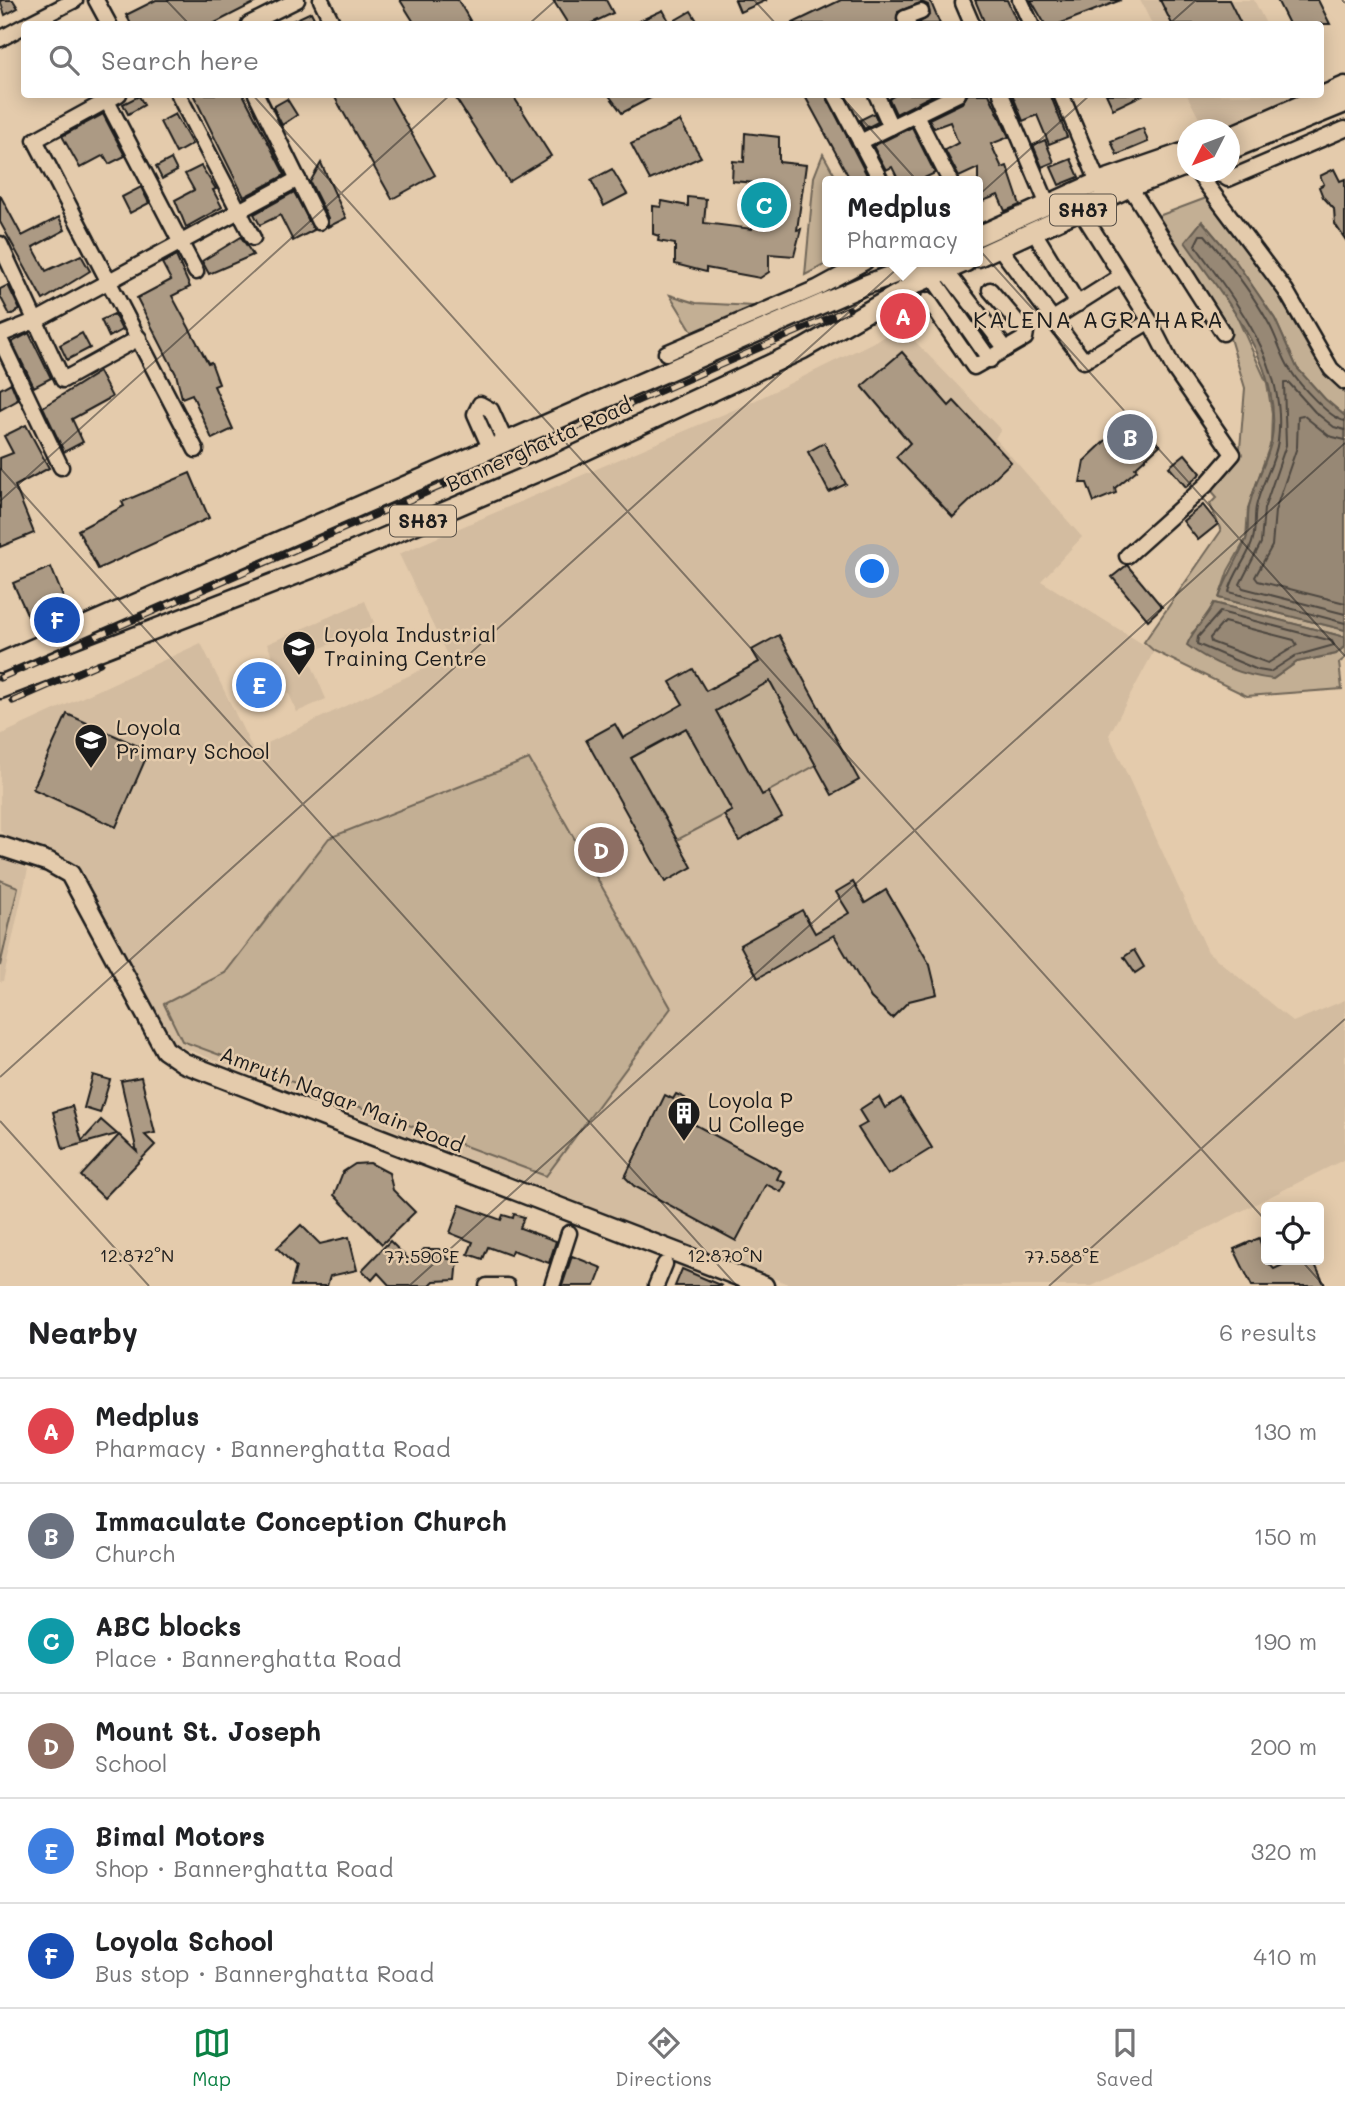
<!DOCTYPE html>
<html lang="en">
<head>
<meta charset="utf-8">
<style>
	:root { --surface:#fff; --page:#f6f6f6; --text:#202124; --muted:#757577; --line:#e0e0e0; --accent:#0b8043 }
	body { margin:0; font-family:Mali,sans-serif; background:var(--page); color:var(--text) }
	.controls { position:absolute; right:21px; bottom:21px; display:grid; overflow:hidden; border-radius:7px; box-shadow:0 4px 18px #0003 }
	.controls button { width:63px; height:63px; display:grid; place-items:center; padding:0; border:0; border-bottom:2px solid var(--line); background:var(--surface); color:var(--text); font:35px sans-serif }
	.compass { position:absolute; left:1177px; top:119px; width:63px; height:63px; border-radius:50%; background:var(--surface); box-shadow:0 4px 18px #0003; rotate:228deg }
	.you { position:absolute; left:873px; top:572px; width:24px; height:24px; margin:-18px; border:5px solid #fff; border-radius:50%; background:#1a73e8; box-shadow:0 0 0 10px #1a73e833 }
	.badge { display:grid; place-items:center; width:46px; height:46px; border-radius:50%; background:var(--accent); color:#fff; font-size:23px; font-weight:700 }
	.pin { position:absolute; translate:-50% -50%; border:4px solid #fff; box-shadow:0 2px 7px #0006 }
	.popup { position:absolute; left:822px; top:176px; width:161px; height:91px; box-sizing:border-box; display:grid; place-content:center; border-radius:7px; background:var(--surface); filter:drop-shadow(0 2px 5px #0005); font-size:23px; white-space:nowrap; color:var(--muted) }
	.popup b { font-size:26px; color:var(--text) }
	.popup::after { content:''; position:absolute; left:50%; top:100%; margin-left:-14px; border:14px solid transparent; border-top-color:var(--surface) }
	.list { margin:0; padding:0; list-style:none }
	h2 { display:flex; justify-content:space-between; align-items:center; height:91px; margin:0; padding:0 28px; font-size:30px }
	h2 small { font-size:23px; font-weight:400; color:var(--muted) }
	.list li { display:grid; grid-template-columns:46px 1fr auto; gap:21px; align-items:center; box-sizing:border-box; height:105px; padding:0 28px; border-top:2px solid var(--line) }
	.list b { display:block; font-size:26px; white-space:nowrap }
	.list p { margin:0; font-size:23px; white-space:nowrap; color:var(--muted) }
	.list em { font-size:23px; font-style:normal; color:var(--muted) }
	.icon { flex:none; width:38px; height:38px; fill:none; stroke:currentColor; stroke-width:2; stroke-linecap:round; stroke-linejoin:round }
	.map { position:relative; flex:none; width:1345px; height:1286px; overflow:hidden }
	.search { position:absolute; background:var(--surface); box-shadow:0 4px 18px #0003; left:21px; right:21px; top:21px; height:77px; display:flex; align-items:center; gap:18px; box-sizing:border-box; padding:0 24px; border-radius:7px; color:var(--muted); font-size:26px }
	.sheet { height:721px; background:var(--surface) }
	nav { display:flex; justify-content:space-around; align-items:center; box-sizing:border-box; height:98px; border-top:2px solid var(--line); background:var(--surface); font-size:19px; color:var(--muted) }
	nav a { display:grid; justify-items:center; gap:4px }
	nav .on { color:var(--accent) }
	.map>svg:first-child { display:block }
</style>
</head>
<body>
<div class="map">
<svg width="1345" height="1286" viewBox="0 0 1345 1286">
	<rect width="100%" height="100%" fill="#e4cbac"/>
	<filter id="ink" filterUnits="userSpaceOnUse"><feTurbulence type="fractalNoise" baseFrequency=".0143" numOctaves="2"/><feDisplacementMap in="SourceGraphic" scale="14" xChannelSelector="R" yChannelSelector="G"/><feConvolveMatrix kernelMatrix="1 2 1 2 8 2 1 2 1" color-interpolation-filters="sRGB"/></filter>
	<g filter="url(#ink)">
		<!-- built -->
		<g fill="#d3bca0">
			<polygon points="1140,0 1254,0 1266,24 1152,24"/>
			<polygon points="1301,94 1303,99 1227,129 1205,130 1187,95"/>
			<polygon points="902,328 1001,430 995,438 1082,537 1041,581 1154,651 1109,735 1208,952 1293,1022 1345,1000 1345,1159 1092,1286 793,1286 171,1043 79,866 3,834 0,830 0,735 201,643 253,750 448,657 399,554 752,402"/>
			<polygon points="365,601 375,625 307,654 326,699 297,712 267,644"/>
			<polygon points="0,856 28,869 3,981 0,982"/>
		</g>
		<!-- green -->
		<g fill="#c3af94" stroke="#706658" stroke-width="2">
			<polygon points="823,154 838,181 828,181 830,262 805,275 814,177"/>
			<polygon points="1209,197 1256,256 1315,359 1345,393 1345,416 1325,399 1297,368 1275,319 1234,259 1203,222 1238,319 1267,383 1272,413 1271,442 1248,508 1246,539 1228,571 1219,598 1345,630 1345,637 1214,603 1204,622 1192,633 1273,679 1297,662 1336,654 1345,646 1345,658 1339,663 1342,689 1247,696 1154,651 1144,642 1221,531 1210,504 1217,497 1210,489 1240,449 1245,388 1229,335 1153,218"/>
			<polygon points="670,295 696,303 754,306 695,336"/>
			<polygon points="770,681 816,765 762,795 716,711"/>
			<polygon points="686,728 732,811 677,840 631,758"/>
			<polygon points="529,759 671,1008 546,1176 182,1041 164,1004 225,973 329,838"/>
			<polygon points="0,880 18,887 0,966"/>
		</g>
		<!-- water -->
		<g fill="#978875" stroke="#665d51" stroke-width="2">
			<path d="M 1202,221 L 1234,259 L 1275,319 L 1297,368 L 1325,399 L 1345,416 L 1345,630 L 1219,598 C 1226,577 1238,560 1246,540 C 1250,529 1246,515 1250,503 C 1255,483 1266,463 1271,443 C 1286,368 1224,298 1185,242 Z"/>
			<path d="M 1214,603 L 1345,637 L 1345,646 L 1336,654 L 1297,662 L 1273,679 C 1244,676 1210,663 1187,645 C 1193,629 1206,619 1214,603 Z"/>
		</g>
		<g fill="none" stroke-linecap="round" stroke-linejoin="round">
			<!-- shore -->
			<g stroke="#4d4740" stroke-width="2">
				<path d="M 1345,421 C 1330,419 1299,384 1291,371 C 1281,356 1277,337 1268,322 C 1251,291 1228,262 1205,235 L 1200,235 L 1195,245 C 1236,303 1288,364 1278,441 C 1275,464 1260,485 1256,507 C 1254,517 1256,528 1253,539 C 1249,558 1233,572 1229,592 L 1345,623"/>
				<polyline points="1345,430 1334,427 1315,412 1289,383 1284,383 1286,445 1264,509 1261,543 1240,584 1243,588 1345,614"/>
				<polyline points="1345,440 1329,436 1303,415 1298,416 1297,447 1275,511 1272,546 1255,577 1258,581 1345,603"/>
				<polygon points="1220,612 1332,641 1334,645 1295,656 1270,672 1258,670 1197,644 1198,637"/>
				<polygon points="1224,622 1294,640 1297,645 1268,663 1211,642 1210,638"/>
			</g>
		</g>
		<!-- building -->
		<g fill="#ac9a84" stroke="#1c1c1c" stroke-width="2">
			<polygon points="0,0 13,0 18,8 5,15"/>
			<polygon points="156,0 260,0 213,24 131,24 126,15"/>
			<polygon points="400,0 458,0 472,24 415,24"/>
			<polygon points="553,0 606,0 613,13 590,24 568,24"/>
			<polygon points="735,0 767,0 740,12"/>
			<polygon points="841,0 930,0 940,24 918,24 930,14 928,5 922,2 898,12 897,24 791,24"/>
			<polygon points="975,0 1007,0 1018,24 985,24"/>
			<polygon points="1031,0 1121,0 1059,24 1045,24"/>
			<polygon points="1160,0 1229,0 1241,24 1172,24"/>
			<polygon points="1277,0 1318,0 1330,24 1289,24"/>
			<polygon points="663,10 670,23 691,11 699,24 633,24"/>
			<polygon points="311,12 317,24 286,24"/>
			<polygon points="193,94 243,94 285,175 244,197"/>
			<polygon points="333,94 389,94 435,175 392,199"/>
			<polygon points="453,94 512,94 551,156 509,182"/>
			<polygon points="608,94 658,94 622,113"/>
			<polygon points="812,94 825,94 870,181 851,181 806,98"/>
			<polygon points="897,94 935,94 896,114 889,99"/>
			<polygon points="968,94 989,94 1009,137 991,144 1002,168 1007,166 1020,205 1005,211 998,195 978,203 978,168 959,177 945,150 958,143 950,122 934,128 929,119 962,103"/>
			<polygon points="1012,94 1050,94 1067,137 1049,144 1037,115 1023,121"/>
			<polygon points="1106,94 1144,94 1113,109"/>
			<polygon points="139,96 144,105 128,114 123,104"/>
			<polygon points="287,99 297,115 282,125 273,107"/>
			<polygon points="874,113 878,122 864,129 860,120"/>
			<polygon points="103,114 125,156 109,164 104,155 80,168 62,136"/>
			<polygon points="175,114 192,144 176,153 160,122"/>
			<polygon points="680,121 701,157 650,180 631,144"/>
			<polygon points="912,127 935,173 918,181 899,181 892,167 886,170 873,146"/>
			<polygon points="1143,128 1148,142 1117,155 1111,141"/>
			<polygon points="745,133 779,137 779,162 806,165 797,230 801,229 794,256 769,254 769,272 760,278 706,268 706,272 675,264 675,244 658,241 659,236 653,234 653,206 661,207 662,201 688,206 688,197 706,199 704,223 752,229 755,183 732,181 733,161 744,162"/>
			<polygon points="1045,140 1054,162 1042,167 1033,145"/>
			<polygon points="171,159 177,171 162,179 156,167"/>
			<polygon points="1071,159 1079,177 1059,185 1051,167"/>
			<polygon points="321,163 346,218 328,227 328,218 310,182"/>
			<polygon points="201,166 216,189 213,190 222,207 186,227 175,200 194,190 185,174"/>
			<polygon points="612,169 627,194 604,206 591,180"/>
			<polygon points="1334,169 1340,181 1345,179 1345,239 1335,224 1334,209 1323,197 1319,187 1324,184 1320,176"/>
			<polygon points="141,187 149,203 130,213 122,197"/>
			<polygon points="294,192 314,230 293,241 280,215 260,225 254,214"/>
			<polygon points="0,195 22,236 59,217 65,230 33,247 46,271 81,255 90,271 43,300 0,222"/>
			<polygon points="241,237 253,255 209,274 202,261"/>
			<polygon points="176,256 190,287 172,296 208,363 211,362 219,384 214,386 233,429 212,439 192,394 182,398 176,374 137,298 171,280 162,263"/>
			<polygon points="8,285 20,310 10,315 0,296 0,289"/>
			<polygon points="114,314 122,330 109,337 101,320"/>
			<polygon points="29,333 51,378 34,387 12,342"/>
			<polygon points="82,333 90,348 67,360 60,345"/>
			<polygon points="902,352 949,406 954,401 1011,462 953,517 896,457 910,443 862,386"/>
			<polygon points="99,372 112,397 72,419 83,442 64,452 43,407"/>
			<polygon points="11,383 18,400 0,410 0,389"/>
			<polygon points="26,425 49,468 15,486 34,533 0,547 0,458 13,453 4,436"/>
			<polygon points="1130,432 1150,437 1160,445 1135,468 1137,470 1115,488 1116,493 1094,502 1087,483 1080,483 1084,461 1106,440"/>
			<polygon points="824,443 846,484 829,492 808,452"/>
			<polygon points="1185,454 1201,473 1186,487 1169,467"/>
			<polygon points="190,473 209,518 98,569 78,530 124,506 122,502"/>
			<polygon points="1203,505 1218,524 1198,540 1183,521"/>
			<polygon points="1127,565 1162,607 1148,620 1112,577"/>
			<polygon points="51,567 63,597 38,607 40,611 28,616 13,583"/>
			<polygon points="779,635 859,780 832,795 770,681 716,711 762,795 768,792 782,817 739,841 724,815 732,811 686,728 631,758 692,867 665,882 586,740 615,724 623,738 683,704 670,682 693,669 706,691 759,662 752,650"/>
			<polygon points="67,714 149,751 116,827 33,789"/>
			<polygon points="853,882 865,903 886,890 930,965 937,994 909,1001 892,1018 871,998 834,935 758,978 740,945 802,910 815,933 849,913 836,892"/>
			<polygon points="1134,950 1144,967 1135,973 1124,957"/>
			<polygon points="93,1075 110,1080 100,1113 84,1108"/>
			<polygon points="141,1077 155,1133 145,1135 155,1145 104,1198 81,1176 119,1135 137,1152 121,1081"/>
			<polygon points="676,1094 685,1098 677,1115 781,1171 777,1179 786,1183 781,1192 766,1184 736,1241 634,1186 625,1177 665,1095 673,1099"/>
			<polygon points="879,1097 885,1108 901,1098 932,1148 888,1175 858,1128 867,1123 859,1110"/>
			<polygon points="72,1106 82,1141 101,1120 117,1134 63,1149 53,1112"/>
			<polygon points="370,1163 389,1173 393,1190 415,1212 382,1244 334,1195 343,1172 355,1164"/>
			<polygon points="460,1205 501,1220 503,1215 513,1218 514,1214 524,1217 520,1228 556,1241 549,1263 512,1250 510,1255 488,1247 483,1259 468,1254 473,1242 450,1233"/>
			<polygon points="301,1225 320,1244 349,1237 357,1270 330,1276 327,1286 291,1286 296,1267 277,1248"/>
			<polygon points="1259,1238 1266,1260 1274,1269 1293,1260 1313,1260 1325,1286 1252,1286 1234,1249"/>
			<polygon points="390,1241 411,1262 424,1249 439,1249 448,1259 458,1259 456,1280 434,1281 429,1286 390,1286 378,1273 372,1280 362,1270"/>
			<polygon points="572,1256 602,1268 595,1286 562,1286"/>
			<polygon points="682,1269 722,1286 675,1286"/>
		</g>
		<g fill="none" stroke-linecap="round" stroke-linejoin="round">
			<defs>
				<g id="minor">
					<polyline points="96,0 109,24"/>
					<polyline points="321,0 333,24"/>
					<polyline points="1020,0 1031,24"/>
					<polyline points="963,3 972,24"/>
					<polyline points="28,24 75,0"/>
					<polyline points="249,24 297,0"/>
					<polyline points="908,24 905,18 921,12"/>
					<polyline points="0,39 24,26"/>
					<polyline points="119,94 35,140 196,450"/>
					<polyline points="178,94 253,238"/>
					<polyline points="256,94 319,222"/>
					<polyline points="835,94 881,181"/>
					<polyline points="876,94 891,127"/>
					<polyline points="1001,94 1048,205"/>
					<polyline points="1061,94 1101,189"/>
					<polyline points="107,101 196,272"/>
					<polyline points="916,115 950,181"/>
					<polyline points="860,142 958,94"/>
					<polyline points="1197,172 1286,291 1331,369 1345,382"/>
					<polyline points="1217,172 1228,179 1345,129"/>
					<polyline points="1130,187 1223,333"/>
					<polyline points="1081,211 1148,318 1173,367 1233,454 1206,485 1127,556"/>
					<polyline points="1034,232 1078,304"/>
					<polyline points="0,244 63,380 139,338"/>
					<polyline points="999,247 1084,361 1150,321"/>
					<polyline points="946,271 1006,349 1025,338 1026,332 990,290"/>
					<polyline points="932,277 990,360"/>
					<polyline points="928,300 974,367 1006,349"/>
					<polyline points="1053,319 1121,276"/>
					<polyline points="0,335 37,320 298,179"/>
					<polyline points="0,339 61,467"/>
					<polyline points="666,353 817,288 865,262"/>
					<polyline points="491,450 475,414 480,404 491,410 506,443"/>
					<polyline points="487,1286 507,1286"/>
					<polyline points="552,1286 569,1233"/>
					<polyline points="656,1286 665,1264"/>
				</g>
				<g id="major">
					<polyline points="1230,136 1345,86"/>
					<polyline points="1230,150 1345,103"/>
					<polyline points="978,236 1098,182 1188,151"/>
					<polyline points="978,257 1130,187 1188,165"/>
					<polyline points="0,663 865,285 927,262"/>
					<polyline points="0,689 323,564 565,460 803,349 917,283 966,262"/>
					<polyline points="0,846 49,862 70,874 165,1050 184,1063 764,1286"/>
				</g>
			</defs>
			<!-- minor casing -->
			<use href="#minor" stroke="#1c1c1c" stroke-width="19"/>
			<!-- major casing -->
			<use href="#major" stroke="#1c1c1c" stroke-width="23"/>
			<!-- minor -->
			<use href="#minor" stroke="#e4cbac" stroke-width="14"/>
			<!-- major -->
			<use href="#major" stroke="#e4cbac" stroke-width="18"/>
			<defs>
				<g id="rail">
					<polyline points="0,678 849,309"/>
					<polyline points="13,701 100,663"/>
				</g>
			</defs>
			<!-- rail casing -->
			<use href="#rail" stroke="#1c1c1c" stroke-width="7"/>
			<!-- rail -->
			<use href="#rail" stroke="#e4cbac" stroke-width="4.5" stroke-dasharray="13" stroke-linecap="butt"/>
		</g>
	</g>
	<!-- ticks -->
	<path fill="none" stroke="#1c1c1c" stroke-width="2" stroke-opacity="0.45" d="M 166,0 L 189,24M 754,0 L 776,24M 1342,0 L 1345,3M 529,24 L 556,0M 1169,24 L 1196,0M 252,94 L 1266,1221M 839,94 L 1345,656M 0,468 L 737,1286M 0,501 L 451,94M 0,1077 L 1091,94M 0,1121 L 149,1286M 1301,1260 L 1324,1286M 409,1286 L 1345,443M 1049,1286 L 1345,1019"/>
	<!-- icons -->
	<defs>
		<symbol id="university-pin" viewBox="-11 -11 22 30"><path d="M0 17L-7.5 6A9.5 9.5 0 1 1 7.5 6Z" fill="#1c1c1c" stroke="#e4cbac"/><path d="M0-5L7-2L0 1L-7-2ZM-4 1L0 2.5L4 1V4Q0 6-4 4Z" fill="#fff"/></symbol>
		<symbol id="school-pin" viewBox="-11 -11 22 30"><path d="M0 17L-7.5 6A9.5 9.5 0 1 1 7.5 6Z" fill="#1c1c1c" stroke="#e4cbac"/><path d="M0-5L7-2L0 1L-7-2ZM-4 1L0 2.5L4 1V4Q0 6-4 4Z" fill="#fff"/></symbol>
		<symbol id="building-pin" viewBox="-11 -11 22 30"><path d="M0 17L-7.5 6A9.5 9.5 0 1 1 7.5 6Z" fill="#1c1c1c" stroke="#e4cbac"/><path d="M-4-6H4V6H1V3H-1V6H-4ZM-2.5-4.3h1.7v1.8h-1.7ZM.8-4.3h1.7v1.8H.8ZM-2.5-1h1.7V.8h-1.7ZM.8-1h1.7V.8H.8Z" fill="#fff"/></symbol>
	</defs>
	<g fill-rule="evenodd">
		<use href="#university-pin" x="280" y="628" width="38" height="52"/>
		<use href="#school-pin" x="72" y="721" width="38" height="52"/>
		<use href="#building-pin" x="665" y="1094" width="38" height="52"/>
	</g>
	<g text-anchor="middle" stroke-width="5" stroke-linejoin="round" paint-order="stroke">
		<!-- shield labels -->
		<g fill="#e4cbac" stroke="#585047" stroke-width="2">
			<rect x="1050" y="194.5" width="66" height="31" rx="5"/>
			<rect x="390" y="505.5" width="66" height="31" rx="5"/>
		</g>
		<g font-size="19" font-weight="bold" fill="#1c1c1c">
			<text x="1083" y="217">SH87</text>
			<text x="423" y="528">SH87</text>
		</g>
		<!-- street labels -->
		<g font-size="21" fill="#1c1c1c" stroke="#e4cbac">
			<text transform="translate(539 445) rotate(-24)" y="7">Bannerghatta Road</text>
			<text transform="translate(342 1100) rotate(21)" y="7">Amruth Nagar Main Road</text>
		</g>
		<!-- poi labels -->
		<g font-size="21" fill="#1c1c1c" stroke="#e4cbac" text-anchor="start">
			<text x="324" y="642">Loyola Industrial<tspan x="324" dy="24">Training Centre</tspan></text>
			<text x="116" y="735">Loyola<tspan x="116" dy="24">Primary School</tspan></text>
			<text x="708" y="1108">Loyola P<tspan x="708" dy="24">U College</tspan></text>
		</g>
		<!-- neighbourhood labels -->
		<g font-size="23" letter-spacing="2" fill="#1c1c1c" stroke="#e4cbac">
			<text x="1099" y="328">KALENA AGRAHARA</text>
		</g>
	</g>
	<g font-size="18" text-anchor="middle" fill="#1c1c1c" stroke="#e4cbac" stroke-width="5" stroke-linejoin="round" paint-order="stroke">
		<text x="137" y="1262">12.872°N</text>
		<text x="725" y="1262">12.870°N</text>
		<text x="422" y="1263">77.590°E</text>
		<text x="1062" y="1263">77.588°E</text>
	</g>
</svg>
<div class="controls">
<button><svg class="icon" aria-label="locate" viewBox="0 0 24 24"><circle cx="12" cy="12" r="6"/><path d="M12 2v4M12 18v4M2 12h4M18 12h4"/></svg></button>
</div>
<svg class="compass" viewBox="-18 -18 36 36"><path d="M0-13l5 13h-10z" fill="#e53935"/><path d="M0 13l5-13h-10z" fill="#757577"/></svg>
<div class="you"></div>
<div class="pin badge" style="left:903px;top:316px;background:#e0444e">A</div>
<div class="popup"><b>Medplus</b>Pharmacy</div>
<div class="pin badge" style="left:1130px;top:437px;background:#6b7280">B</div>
<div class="pin badge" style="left:764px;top:205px;background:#0f9aa8">C</div>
<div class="pin badge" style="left:601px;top:850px;background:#8d6e63">D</div>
<div class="pin badge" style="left:259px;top:685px;background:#3f7fe0">E</div>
<div class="pin badge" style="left:57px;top:620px;background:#1a4fb4">F</div>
<div class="search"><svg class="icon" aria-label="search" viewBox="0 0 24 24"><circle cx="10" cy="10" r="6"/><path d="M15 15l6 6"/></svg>Search here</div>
</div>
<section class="sheet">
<h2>Nearby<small>6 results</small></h2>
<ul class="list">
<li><span class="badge" style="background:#e0444e">A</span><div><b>Medplus</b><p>Pharmacy · Bannerghatta Road</p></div><em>130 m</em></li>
<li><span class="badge" style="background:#6b7280">B</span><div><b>Immaculate Conception Church</b><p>Church</p></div><em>150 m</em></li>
<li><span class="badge" style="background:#0f9aa8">C</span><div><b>ABC blocks</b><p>Place · Bannerghatta Road</p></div><em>190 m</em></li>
<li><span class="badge" style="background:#8d6e63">D</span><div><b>Mount St. Joseph</b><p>School</p></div><em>200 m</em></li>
<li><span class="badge" style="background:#3f7fe0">E</span><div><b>Bimal Motors</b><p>Shop · Bannerghatta Road</p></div><em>320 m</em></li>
<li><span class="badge" style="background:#1a4fb4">F</span><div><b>Loyola School</b><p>Bus stop · Bannerghatta Road</p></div><em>410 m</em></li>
</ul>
</section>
<nav>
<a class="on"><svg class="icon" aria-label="map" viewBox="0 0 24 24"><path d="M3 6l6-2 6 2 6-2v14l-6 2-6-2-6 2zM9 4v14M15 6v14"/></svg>Map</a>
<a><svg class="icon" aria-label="directions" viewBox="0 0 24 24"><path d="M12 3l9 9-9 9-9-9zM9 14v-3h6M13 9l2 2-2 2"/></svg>Directions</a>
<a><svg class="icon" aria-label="saved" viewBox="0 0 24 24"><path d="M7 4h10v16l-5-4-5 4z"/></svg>Saved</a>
</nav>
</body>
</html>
